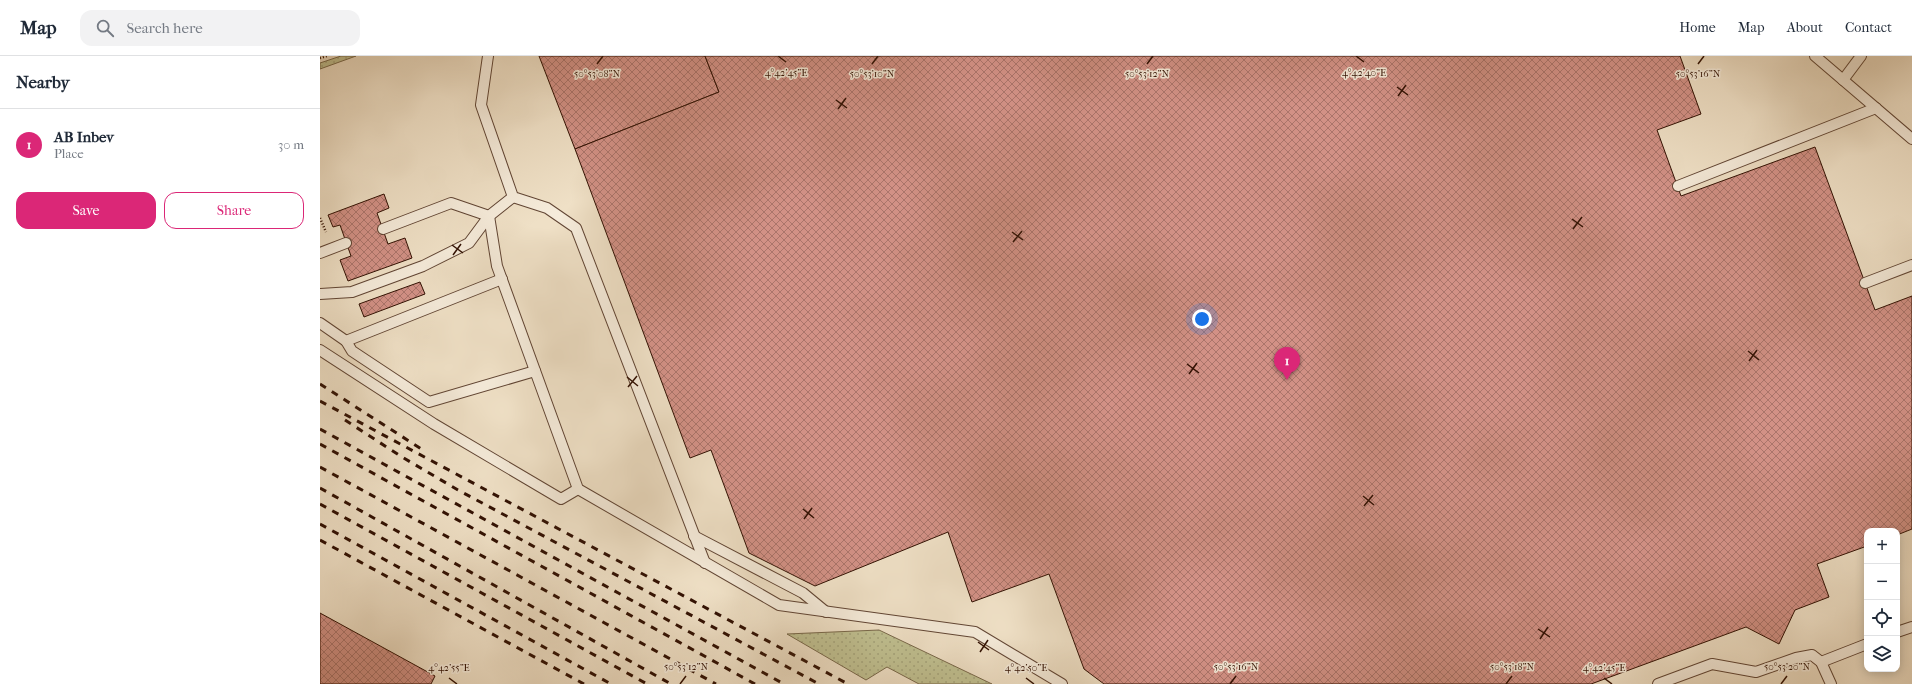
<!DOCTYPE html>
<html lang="en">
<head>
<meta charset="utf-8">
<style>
	:root { --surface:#fff; --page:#f2f2f3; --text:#1f2937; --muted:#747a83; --line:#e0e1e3; --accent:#db2777 }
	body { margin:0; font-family:"IM FELL French Canon",serif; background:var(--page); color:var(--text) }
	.controls { position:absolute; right:12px; bottom:12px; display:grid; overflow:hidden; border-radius:8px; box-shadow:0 2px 10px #0003 }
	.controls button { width:36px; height:36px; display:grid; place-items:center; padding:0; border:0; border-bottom:1px solid var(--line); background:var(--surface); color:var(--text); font:20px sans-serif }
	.you { position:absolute; left:882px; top:263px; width:14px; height:14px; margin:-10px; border:3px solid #fff; border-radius:50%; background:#1a73e8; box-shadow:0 0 0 6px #1a73e833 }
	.badge { display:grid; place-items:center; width:26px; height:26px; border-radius:50%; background:var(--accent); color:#fff; font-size:13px; font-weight:700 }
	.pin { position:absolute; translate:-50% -33px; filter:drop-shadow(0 1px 2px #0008) }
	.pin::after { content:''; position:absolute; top:21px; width:14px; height:12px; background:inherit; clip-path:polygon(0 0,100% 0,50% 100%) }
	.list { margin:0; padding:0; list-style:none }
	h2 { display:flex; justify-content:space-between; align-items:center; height:52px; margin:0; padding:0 16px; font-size:17px }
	h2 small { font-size:13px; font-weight:400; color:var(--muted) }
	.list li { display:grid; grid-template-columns:26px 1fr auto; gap:12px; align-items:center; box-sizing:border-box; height:72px; padding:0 16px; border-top:1px solid var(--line) }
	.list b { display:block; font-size:15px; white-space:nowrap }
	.list p { margin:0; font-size:13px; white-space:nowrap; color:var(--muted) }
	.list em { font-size:13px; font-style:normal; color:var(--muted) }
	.actions { display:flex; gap:8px; padding:12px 16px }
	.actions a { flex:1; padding:9px 0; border:1px solid var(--accent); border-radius:12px; text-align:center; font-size:14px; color:var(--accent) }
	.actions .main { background:var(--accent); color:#fff }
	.icon { flex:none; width:22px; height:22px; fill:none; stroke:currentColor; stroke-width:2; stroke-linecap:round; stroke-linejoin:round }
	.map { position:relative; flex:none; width:1592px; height:628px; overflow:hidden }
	header { display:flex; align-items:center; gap:24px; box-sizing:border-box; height:56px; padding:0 20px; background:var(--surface); border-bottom:1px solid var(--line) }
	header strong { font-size:19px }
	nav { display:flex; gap:22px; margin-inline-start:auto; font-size:14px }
	.search { width:280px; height:36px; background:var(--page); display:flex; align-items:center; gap:10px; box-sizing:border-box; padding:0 14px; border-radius:12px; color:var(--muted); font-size:15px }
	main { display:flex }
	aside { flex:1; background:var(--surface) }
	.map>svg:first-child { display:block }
</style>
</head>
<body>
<header>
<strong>Map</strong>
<div class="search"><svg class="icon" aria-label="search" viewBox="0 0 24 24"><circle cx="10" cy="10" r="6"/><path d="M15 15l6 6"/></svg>Search here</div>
<nav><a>Home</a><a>Map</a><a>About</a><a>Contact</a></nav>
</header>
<main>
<aside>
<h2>Nearby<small></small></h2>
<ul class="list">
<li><span class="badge">1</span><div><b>AB Inbev</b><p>Place</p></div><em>30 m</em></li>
</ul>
<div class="actions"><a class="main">Save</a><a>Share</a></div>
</aside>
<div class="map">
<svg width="1592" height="628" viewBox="0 0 1592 628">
	<defs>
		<pattern id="grass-dots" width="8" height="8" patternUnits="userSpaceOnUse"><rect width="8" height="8" fill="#c0c091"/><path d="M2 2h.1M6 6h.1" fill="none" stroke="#a5a47b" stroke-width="1.8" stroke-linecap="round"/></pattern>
		<pattern id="building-cross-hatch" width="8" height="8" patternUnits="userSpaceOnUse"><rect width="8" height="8" fill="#d29186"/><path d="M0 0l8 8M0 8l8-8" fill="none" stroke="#ab756b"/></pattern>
	</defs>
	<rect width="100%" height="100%" fill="#efe0c6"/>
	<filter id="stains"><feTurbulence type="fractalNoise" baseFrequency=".005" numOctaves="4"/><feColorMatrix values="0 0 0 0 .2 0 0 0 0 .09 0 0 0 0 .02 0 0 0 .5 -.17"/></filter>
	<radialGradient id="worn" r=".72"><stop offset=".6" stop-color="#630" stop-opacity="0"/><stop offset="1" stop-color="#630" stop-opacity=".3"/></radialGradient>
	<!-- grass -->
	<g fill="url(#grass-dots)" stroke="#79684a">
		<polygon points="21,0 36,0 0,13 0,7"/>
		<polygon points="559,574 672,628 599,628 567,611 546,624 467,578"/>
	</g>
	<!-- building -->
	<g fill="url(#building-cross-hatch)" stroke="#321103">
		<polygon points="219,0 385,0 399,36 255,93"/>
		<polygon points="385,0 1360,0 1381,58 1337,74 1361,140 1495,91 1555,254 1592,240 1592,473 1577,479 1577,475 1547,475 1547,490 1497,508 1509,541 1475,554 1459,588 1426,571 1271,628 784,628 764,613 729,518 652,546 628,476 495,530 429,497 391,394 370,402 255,93 399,36"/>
		<polygon points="64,138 69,152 57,157 68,188 85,182 92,202 28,225 20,204 31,200 20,169 13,171 8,159"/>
		<polygon points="100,226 105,238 44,261 39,248"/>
		<polygon points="0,557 115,620 111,628 0,628"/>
	</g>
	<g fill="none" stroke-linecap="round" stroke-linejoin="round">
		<defs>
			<g id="service">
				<polyline points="168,0 161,49 193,141 227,152 256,172 385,507"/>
				<polyline points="1495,0 1592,83"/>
				<polyline points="1523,24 1541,0"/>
				<polyline points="1358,130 1556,52"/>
				<polyline points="169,160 177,210 258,433 459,549 655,576 742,628"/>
				<polyline points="63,173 131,147 169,160"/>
				<polyline points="0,197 26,187"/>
				<polyline points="1545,227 1592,209"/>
				<polyline points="0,238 32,236 103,210 149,187 169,160 193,141"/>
				<polyline points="0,267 26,285 32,295 109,346 215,315"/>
				<polyline points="26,285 182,223"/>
				<polyline points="0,294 114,368 241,443 258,433"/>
				<polyline points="374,480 483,537 506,556"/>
				<polyline points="1577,576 1592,571"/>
				<polyline points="1501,606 1547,588"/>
				<polyline points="1338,628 1392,608 1436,616 1476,602 1492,599 1501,606 1511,628"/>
			</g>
		</defs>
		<!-- service casing -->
		<use href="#service" stroke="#614534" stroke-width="12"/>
		<!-- path -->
		<g stroke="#321103" stroke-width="2.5" stroke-dasharray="1 2" stroke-linecap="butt">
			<polyline points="0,2 7,0"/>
			<polyline points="0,162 6,176"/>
		</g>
		<!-- service -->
		<use href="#service" stroke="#f5ebda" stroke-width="10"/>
		<!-- rail -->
		<g stroke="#321103" stroke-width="3" stroke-dasharray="7 7" stroke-linecap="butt">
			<polyline points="0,328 103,394"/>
			<polyline points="0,345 528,628"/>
			<polyline points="25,364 82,401 138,434 499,628"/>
			<polyline points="0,373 464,628"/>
			<polyline points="0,388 435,628"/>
			<polyline points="0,411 396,628"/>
			<polyline points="0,432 351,628"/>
			<polyline points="0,448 327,628"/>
			<polyline points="0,468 291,628"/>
			<polyline points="0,484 264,628"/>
		</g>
	</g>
	<!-- ticks -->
	<path fill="none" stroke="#321103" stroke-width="1.5" d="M 458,0 L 466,6M 1036,0 L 1044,6M 277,8 L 283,0M 552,8 L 558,0M 827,8 L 833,0M 1378,8 L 1384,0M 1077,31 L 1088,39M 1078,40 L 1086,29M 516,44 L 527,52M 518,53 L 526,42M 1252,163 L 1263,171M 1253,173 L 1262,161M 692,176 L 703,184M 693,186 L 702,175M 132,189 L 143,197M 133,199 L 141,188M 1428,295 L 1439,304M 1429,305 L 1437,294M 867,308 L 879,317M 869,318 L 877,307M 307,321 L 318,330M 308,331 L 317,320M 1043,440 L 1054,449M 1044,450 L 1053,439M 483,453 L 494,462M 484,463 L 492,452M 1218,573 L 1230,581M 1220,583 L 1228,571M 658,586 L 669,594M 660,596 L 668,584M 129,622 L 137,628M 706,622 L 714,628M 1284,622 L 1292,628M 360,628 L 366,620M 910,628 L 916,620M 1186,628 L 1192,620M 1461,628 L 1467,620"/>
	<g font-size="10" text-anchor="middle" fill="#321103" stroke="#f5ebda" stroke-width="3" stroke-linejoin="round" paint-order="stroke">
		<text x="466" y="20">4°42'45"E</text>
		<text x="1044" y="20">4°42'40"E</text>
		<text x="277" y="21">50°53'08"N</text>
		<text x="552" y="21">50°53'10"N</text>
		<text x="827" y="21">50°53'12"N</text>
		<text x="1378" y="21">50°53'16"N</text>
		<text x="366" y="614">50°53'12"N</text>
		<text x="916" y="614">50°53'16"N</text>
		<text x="1192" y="614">50°53'18"N</text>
		<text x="1467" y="614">50°53'20"N</text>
		<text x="129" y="615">4°42'55"E</text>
		<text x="706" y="615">4°42'50"E</text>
		<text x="1284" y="615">4°42'45"E</text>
	</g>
	<rect width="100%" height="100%" filter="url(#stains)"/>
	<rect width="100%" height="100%" fill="url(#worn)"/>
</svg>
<div class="controls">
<button>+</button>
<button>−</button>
<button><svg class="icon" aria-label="locate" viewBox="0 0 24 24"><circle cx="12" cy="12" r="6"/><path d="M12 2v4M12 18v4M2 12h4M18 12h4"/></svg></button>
<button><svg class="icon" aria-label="layers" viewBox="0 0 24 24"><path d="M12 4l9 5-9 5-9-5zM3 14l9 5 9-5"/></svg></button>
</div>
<div class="you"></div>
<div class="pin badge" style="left:967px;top:324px">1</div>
</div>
</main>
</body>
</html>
